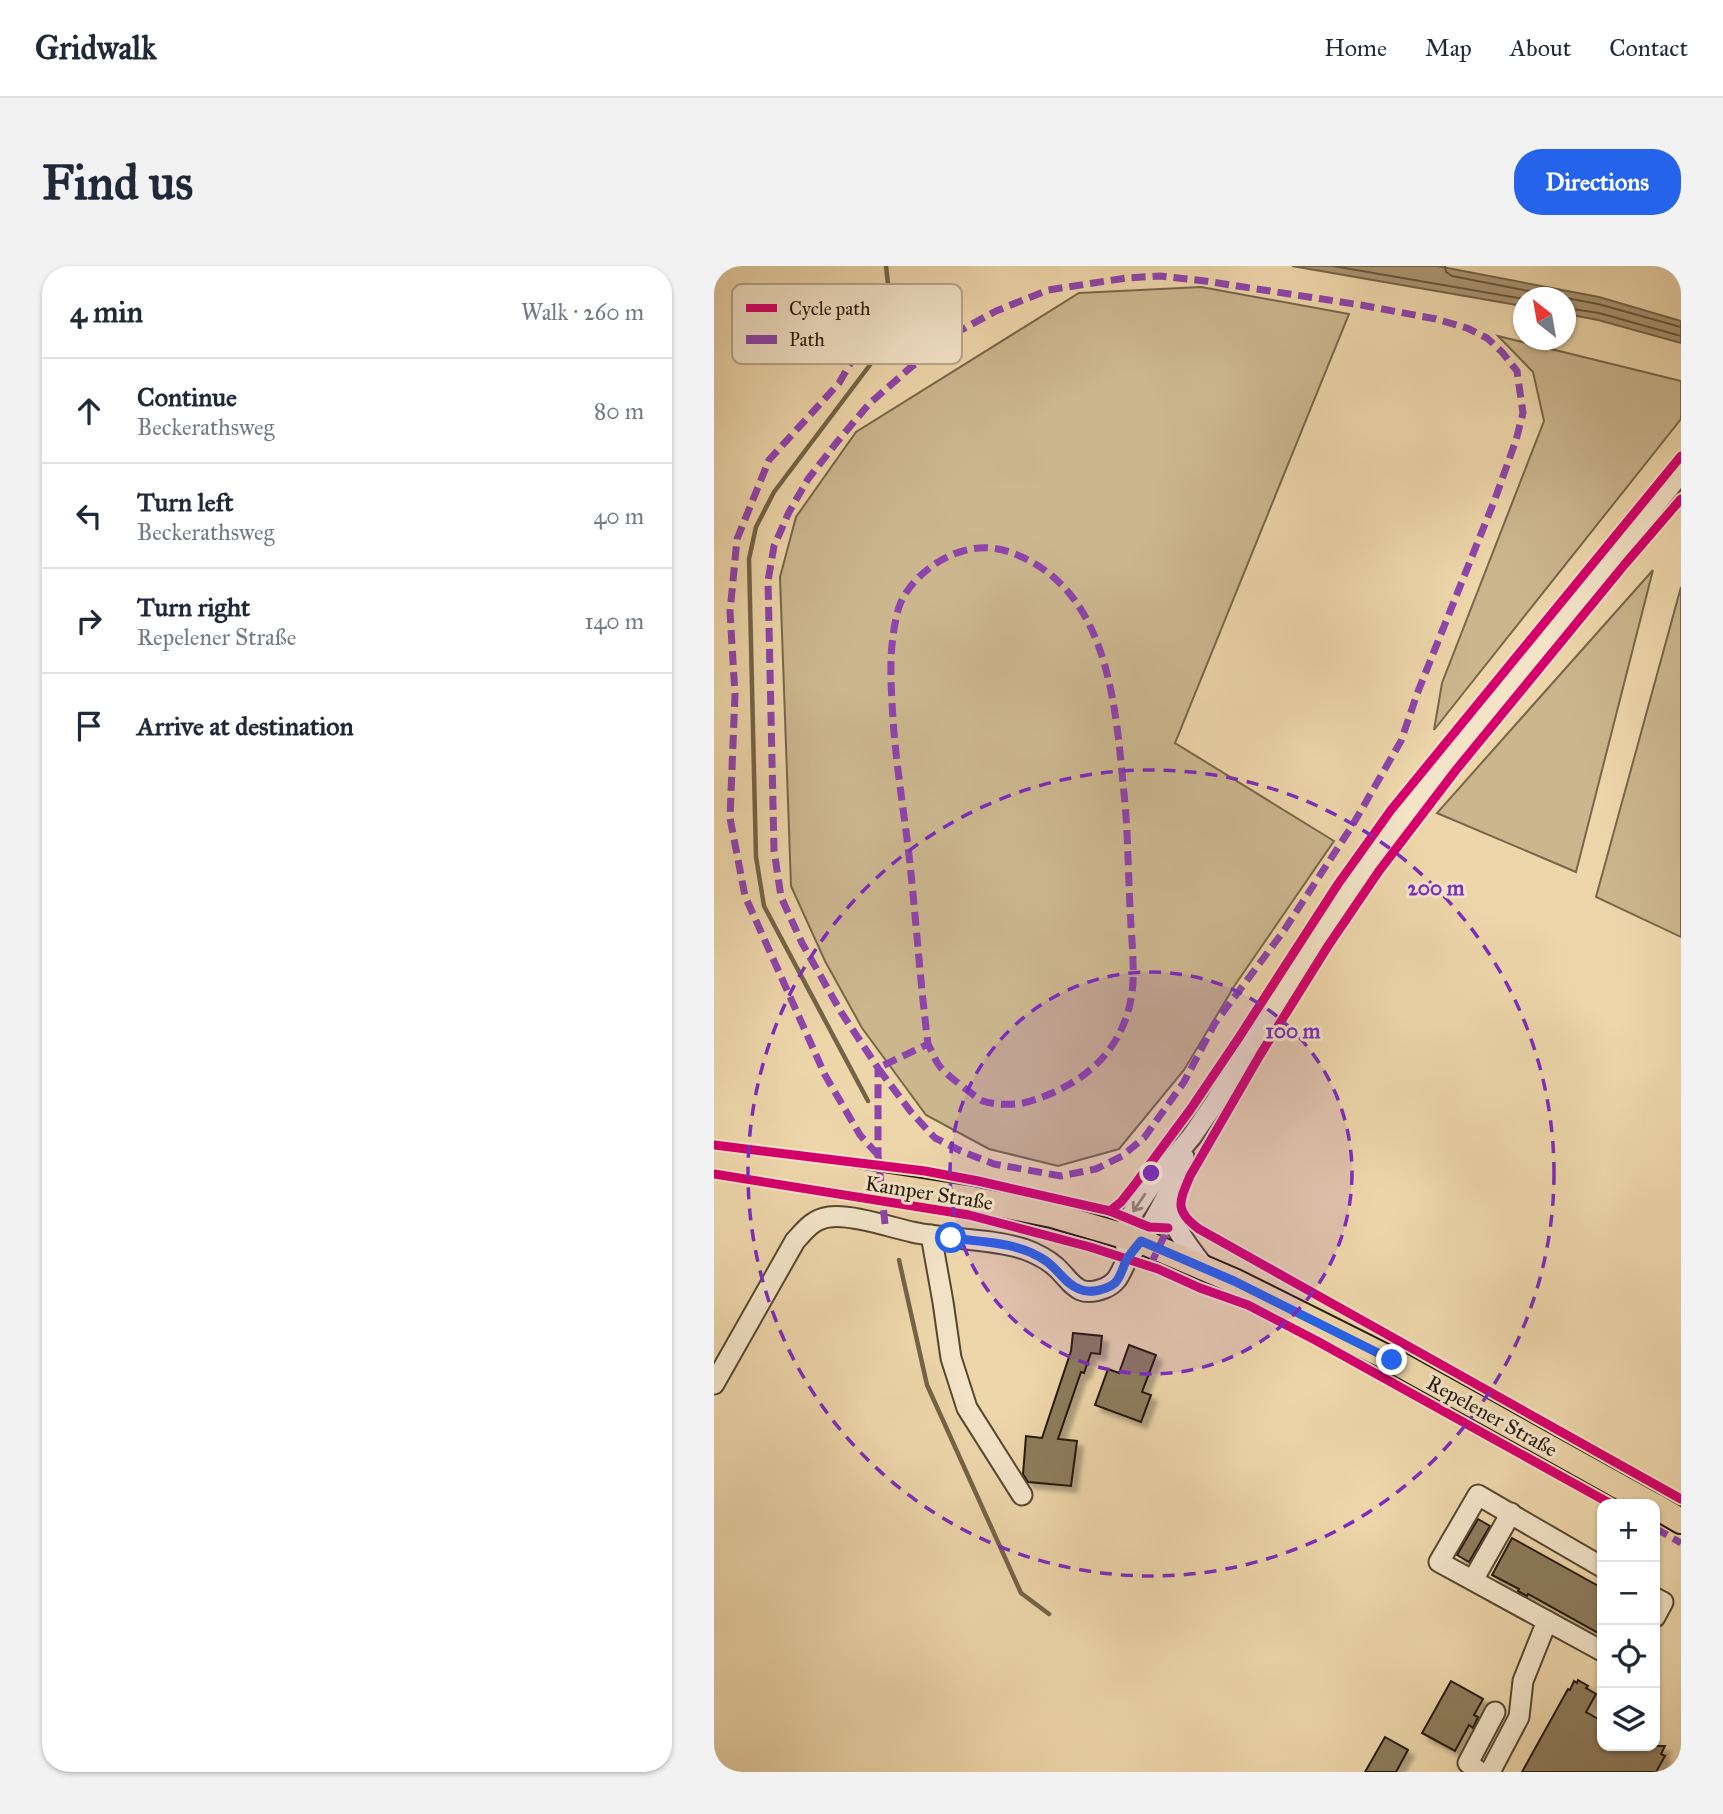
<!DOCTYPE html>
<html lang="en">
<head>
<meta charset="utf-8">
<style>
	:root { --surface:#fff; --page:#f2f2f3; --text:#1f2937; --muted:#747a83; --line:#e0e1e3; --accent:#2563eb }
	body { margin:0; font-family:"IM FELL Great Primer",serif; background:var(--page); color:var(--text) }
	.controls { position:absolute; right:21px; bottom:21px; display:grid; overflow:hidden; border-radius:14px; box-shadow:0 2px 5px #0004 }
	.controls button { width:63px; height:63px; display:grid; place-items:center; padding:0; border:0; border-bottom:2px solid var(--line); background:var(--surface); color:var(--text); font:35px sans-serif }
	.compass { position:absolute; left:799px; top:21px; width:63px; height:63px; border-radius:50%; background:var(--surface); box-shadow:0 2px 5px #0004; rotate:329deg }
	.stop { position:absolute; width:21px; height:21px; margin:-16px; border:5px solid #2563eb; border-radius:50%; background:#fff }
	.stop.end { background:#2563eb; border-color:#fff; box-shadow:0 2px 7px #0008 }
	.list { margin:0; padding:0; list-style:none }
	h2 { display:flex; justify-content:space-between; align-items:center; height:91px; margin:0; padding:0 28px; font-size:30px }
	h2 small { font-size:23px; font-weight:400; color:var(--muted) }
	.list li { display:grid; grid-template-columns:46px 1fr auto; gap:21px; align-items:center; box-sizing:border-box; height:105px; padding:0 28px; border-top:2px solid var(--line) }
	.list b { display:block; font-size:26px; white-space:nowrap }
	.list p { margin:0; font-size:23px; white-space:nowrap; color:var(--muted) }
	.list em { font-size:23px; font-style:normal; color:var(--muted) }
	.icon { flex:none; width:38px; height:38px; fill:none; stroke:currentColor; stroke-width:2; stroke-linecap:round; stroke-linejoin:round }
	.map { position:relative; flex:none; width:967px; height:1506px; overflow:hidden; border-radius:28px }
	header { display:flex; align-items:center; gap:42px; box-sizing:border-box; height:98px; padding:0 35px; background:var(--surface); border-bottom:2px solid var(--line) }
	header strong { font-size:33px }
	nav { display:flex; gap:38px; margin-inline-start:auto; font-size:24px }
	.intro { display:flex; align-items:center; justify-content:space-between; box-sizing:border-box; height:168px; padding:0 42px }
	h1 { margin:0; font-size:49px }
	.button { padding:18px 32px; border-radius:28px; background:var(--accent); color:#fff; font-size:24px; font-weight:700 }
	main { display:flex; gap:42px; padding:0 42px }
	aside { flex:1; background:var(--surface); border-radius:28px; box-shadow:0 2px 5px #0004 }
	.map>svg:first-child { display:block }
</style>
</head>
<body>
<header>
<strong>Gridwalk</strong>
<nav><a>Home</a><a>Map</a><a>About</a><a>Contact</a></nav>
</header>
<div class="intro"><h1>Find us</h1><a class="button">Directions</a></div>
<main>
<aside>
<h2>4 min<small>Walk · 260 m</small></h2>
<ul class="list">
<li><svg class="icon" aria-label="ahead" viewBox="0 0 24 24"><path d="M12 20V5M6 11l6-6 6 6"/></svg><div><b>Continue</b><p>Beckerathsweg</p></div><em>80 m</em></li>
<li><svg class="icon" aria-label="left" viewBox="0 0 24 24"><path d="M17 20v-9H6M10 6l-5 5 5 5"/></svg><div><b>Turn left</b><p>Beckerathsweg</p></div><em>40 m</em></li>
<li><svg class="icon" aria-label="right" viewBox="0 0 24 24"><path d="M7 20v-9h11M14 6l5 5-5 5"/></svg><div><b>Turn right</b><p>Repelener Straße</p></div><em>140 m</em></li>
<li><svg class="icon" aria-label="arrive" viewBox="0 0 24 24"><path d="M6 21V4h12l-3 4 3 4H6"/></svg><div><b>Arrive at destination</b></div></li>
</ul>
</aside>
<div class="map">
<svg width="967" height="1506" viewBox="0 0 967 1506">
	<defs>
		<filter id="shadow"><feDropShadow dx="6" dy="6" stdDeviation="2" flood-color="#0004"/></filter>
	</defs>
	<rect width="100%" height="100%" fill="#edd6aa"/>
	<filter id="stains"><feTurbulence type="fractalNoise" baseFrequency=".00286" numOctaves="4"/><feColorMatrix values="0 0 0 0 .2 0 0 0 0 .09 0 0 0 0 .02 0 0 0 .5 -.17"/></filter>
	<radialGradient id="worn" r=".72"><stop offset=".6" stop-color="#630" stop-opacity="0"/><stop offset="1" stop-color="#630" stop-opacity=".3"/></radialGradient>
	<!-- green -->
	<g fill="#cbb68e" stroke="#78674a" stroke-width="2">
		<polygon points="487,21 635,48 461,477 620,575 521,719 470,804 405,883 344,900 275,883 212,849 148,762 111,695 77,620 66,311 82,251 142,166 365,27"/>
		<polygon points="784,70 967,115 967,153 720,464 728,417 830,155 819,106"/>
		<polygon points="939,304 862,606 723,547"/>
		<polygon points="967,321 967,671 882,631"/>
	</g>
	<!-- water -->
	<polygon fill="#a99573" stroke="#746348" stroke-width="2" points="578,0 723,0 885,31 967,55 967,77 884,54 852,48 852,32 810,32 809,40"/>
	<g fill="none" stroke-linecap="round" stroke-linejoin="round">
		<!-- shore -->
		<g stroke="#66563d" stroke-width="2">
			<polyline points="619,0 810,33"/>
			<polyline points="731,0 732,6 738,10 850,32"/>
			<polyline points="852,32 884,38 967,61"/>
			<polyline points="852,42 885,47 967,70"/>
		</g>
		<!-- stream -->
		<g stroke="#746348" stroke-width="4.5">
			<polyline points="154,835 50,640 42,591 35,293 42,261 60,226 174,75 177,45 172,0"/>
			<polyline points="185,994 213,1119 307,1327 335,1348"/>
		</g>
	</g>
	<!-- building -->
	<g fill="#8d7b5c" stroke="#241807" stroke-width="2" filter="url(#shadow)">
		<polygon points="359,1067 388,1070 386,1088 377,1087 370,1107 367,1106 344,1173 363,1175 357,1220 314,1216 309,1208 312,1170 328,1172 357,1085"/>
		<polygon points="415,1079 442,1089 428,1126 437,1129 427,1156 381,1139 394,1103 405,1107"/>
		<polygon points="764,1253 776,1260 755,1296 743,1289"/>
		<polygon points="798,1272 888,1322 888,1369 814,1328 813,1330 804,1325 805,1323 778,1309"/>
		<polygon points="864,1414 874,1420 872,1422 882,1428 872,1446 888,1455 888,1480 951,1480 947,1488 951,1490 942,1506 808,1506 854,1423 856,1424 860,1415 863,1417"/>
		<polygon points="737,1415 769,1433 760,1449 764,1451 759,1462 755,1459 741,1485 708,1467"/>
		<polygon points="671,1471 694,1484 682,1506 651,1506"/>
	</g>
	<g fill="none" stroke-linecap="round" stroke-linejoin="round">
		<defs>
			<g id="minor">
				<path d="M 458,925 C 457,929 455,932 455,936 C 454,956 478,986 490,1001"/>
				<polyline points="217,969 229,1036 237,1092 253,1142 308,1229"/>
				<polyline points="414,993 410,970 415,953 437,919 478,870 502,835 546,760 639,615 756,466 967,207"/>
				<path d="M 0,1118 L 81,975 C 91,964 99,953 115,951 C 137,948 176,961 198,966 C 235,974 274,972 310,983 C 321,987 334,994 342,1001 C 359,1017 363,1033 391,1022 C 405,1016 406,1006 413,994 C 418,986 424,979 429,972 C 445,947 459,918 470,891"/>
				<polyline points="759,1314 797,1247"/>
				<polyline points="941,1332 949,1336 941,1351"/>
				<polyline points="833,1355 888,1385"/>
				<polyline points="766,1506 754,1497 781,1446"/>
				<polyline points="776,1506 805,1451 809,1415 833,1355 725,1296 764,1229 888,1301"/>
			</g>
			<g id="major">
				<polyline points="0,893 253,932 338,949 427,975 520,1015 678,1094 937,1238"/>
				<polyline points="941,1240 967,1255"/>
			</g>
		</defs>
		<!-- minor casing -->
		<use href="#minor" stroke="#564830" stroke-width="23"/>
		<!-- major casing -->
		<use href="#major" stroke="#241807" stroke-width="28"/>
		<!-- minor -->
		<use href="#minor" stroke="#f3e4c8" stroke-width="19"/>
		<!-- major -->
		<use href="#major" stroke="#edd6aa" stroke-width="24"/>
		<!-- quiet -->
		<g stroke="#8e44ad" stroke-width="7" stroke-dasharray="14 7" stroke-linecap="butt">
			<polyline points="164,889 146,869 111,809 31,630 16,552 21,428 16,346 23,273 55,194 125,117 146,81 171,31"/>
			<path d="M 171,958 L 164,889 L 164,802 L 127,746 L 88,677 L 67,631 L 60,584 L 54,315 L 60,280 L 75,246 L 94,213 L 123,176 L 155,138 L 196,102 L 240,68 L 282,45 L 334,24 L 412,12 L 446,10 L 491,15 L 647,39 L 722,53 L 753,62 L 773,72 L 788,86 L 803,105 L 809,147 L 802,174 L 781,233 L 703,428 L 687,475 L 638,560 L 569,666 L 501,757 L 470,816 L 430,872 L 408,890 L 382,903 L 347,910 L 280,898 L 247,885 L 221,872 L 197,846 L 164,802 L 214,778 C 206,715 202,652 195,589 C 189,538 180,487 178,435 C 176,403 176,371 185,341 C 194,315 223,292 249,285 C 272,278 293,283 314,294 C 396,336 402,446 410,527 C 414,565 414,603 416,642 C 417,666 420,692 419,716 C 415,782 370,821 309,837 C 299,839 279,839 269,835 C 262,832 232,808 227,802 C 221,795 218,785 214,778"/>
			<polyline points="436,1000 454,962 456,961"/>
			<polyline points="941,1262 967,1277"/>
		</g>
		<defs>
			<g id="cycleway">
				<path d="M 967,233 L 911,298 L 742,504 L 665,605 L 614,680 L 546,789 L 476,910 C 465,936 460,945 485,963 L 967,1233"/>
				<polyline points="0,879 211,905 264,915 396,945 435,961 454,962"/>
				<polyline points="0,908 255,949 376,981 444,1003 486,1022 534,1039 603,1075 897,1238"/>
				<polyline points="396,945 407,936 422,917 476,844 524,773 624,618 677,544 967,190"/>
			</g>
		</defs>
		<!-- cycleway casing -->
		<use href="#cycleway" stroke="#f3e4c8" stroke-width="13"/>
		<!-- cycleway -->
		<use href="#cycleway" stroke="#d6006c" stroke-width="9"/>
	</g>
	<!-- one-way arrows -->
	<defs><path id="oneway-shaft" d="M-6 0H5M1.5-3L5.5 0L1.5 3" fill="none" stroke-width="1.6" stroke-linecap="round" stroke-linejoin="round" transform="scale(1.75)"/></defs>
	<use stroke="#968871" href="#oneway-shaft" transform="translate(425 937) rotate(124)"/>
	<g fill="none" stroke-linecap="round" stroke-linejoin="round">
		<!-- route -->
		<path stroke="#2563eb" stroke-width="9" d="M 237,972 C 269,976 305,976 332,995 C 344,1003 351,1018 365,1023 C 375,1028 392,1024 401,1017 C 407,1011 409,1000 413,993 C 417,987 422,981 427,975 L 520,1015 L 678,1094"/>
	</g>
	<!-- distance rings -->
	<circle cx="437" cy="907" r="201" fill="#7b2cbf" fill-opacity=".12"/>
	<g fill="none" stroke="#7b2cbf" stroke-width="3.5" stroke-dasharray="12 9">
		<circle cx="437" cy="907" r="201"/>
		<circle cx="437" cy="907" r="403"/>
	</g>
	<g text-anchor="middle" stroke-width="6" stroke-linejoin="round" paint-order="stroke">
		<!-- street labels -->
		<g font-size="21" fill="#241807" stroke="#f3e4c8">
			<text transform="translate(215 927) rotate(9)" y="7">Kamper Straße</text>
			<text transform="translate(778 1150) rotate(29)" y="7">Repelener Straße</text>
		</g>
	</g>
	<!-- legend -->
	<rect x="18" y="18" width="230" height="80" rx="10" fill="#f3e4c8" stroke="#b5a78e" stroke-width="2"/>
	<rect x="32" y="38" width="31" height="8" fill="#d6006c"/>
	<rect x="32" y="69" width="31" height="9" fill="#8e44ad"/>
	<g font-size="19" fill="#241807">
		<text x="75" y="49">Cycle path</text>
		<text x="75" y="80">Path</text>
	</g>
	<circle cx="437" cy="907" r="10" fill="#7b2cbf" stroke="#f3e4c8" stroke-width="3.5"/>
	<g font-size="21" text-anchor="middle" font-weight="bold" fill="#7b2cbf" stroke="#f3e4c8" stroke-width="6" stroke-linejoin="round" paint-order="stroke">
		<text x="722" y="629">200 m</text>
		<text x="579" y="772">100 m</text>
	</g>
	<rect width="100%" height="100%" filter="url(#stains)"/>
	<rect width="100%" height="100%" fill="url(#worn)"/>
</svg>
<div class="controls">
<button>+</button>
<button>−</button>
<button><svg class="icon" aria-label="locate" viewBox="0 0 24 24"><circle cx="12" cy="12" r="6"/><path d="M12 2v4M12 18v4M2 12h4M18 12h4"/></svg></button>
<button><svg class="icon" aria-label="layers" viewBox="0 0 24 24"><path d="M12 4l9 5-9 5-9-5zM3 14l9 5 9-5"/></svg></button>
</div>
<svg class="compass" viewBox="-18 -18 36 36"><path d="M0-13l5 13h-10z" fill="#e53935"/><path d="M0 13l5-13h-10z" fill="#747a83"/></svg>
<div class="stop" style="left:237px;top:972px"></div>
<div class="stop end" style="left:678px;top:1094px"></div>
</div>
</main>
</body>
</html>
